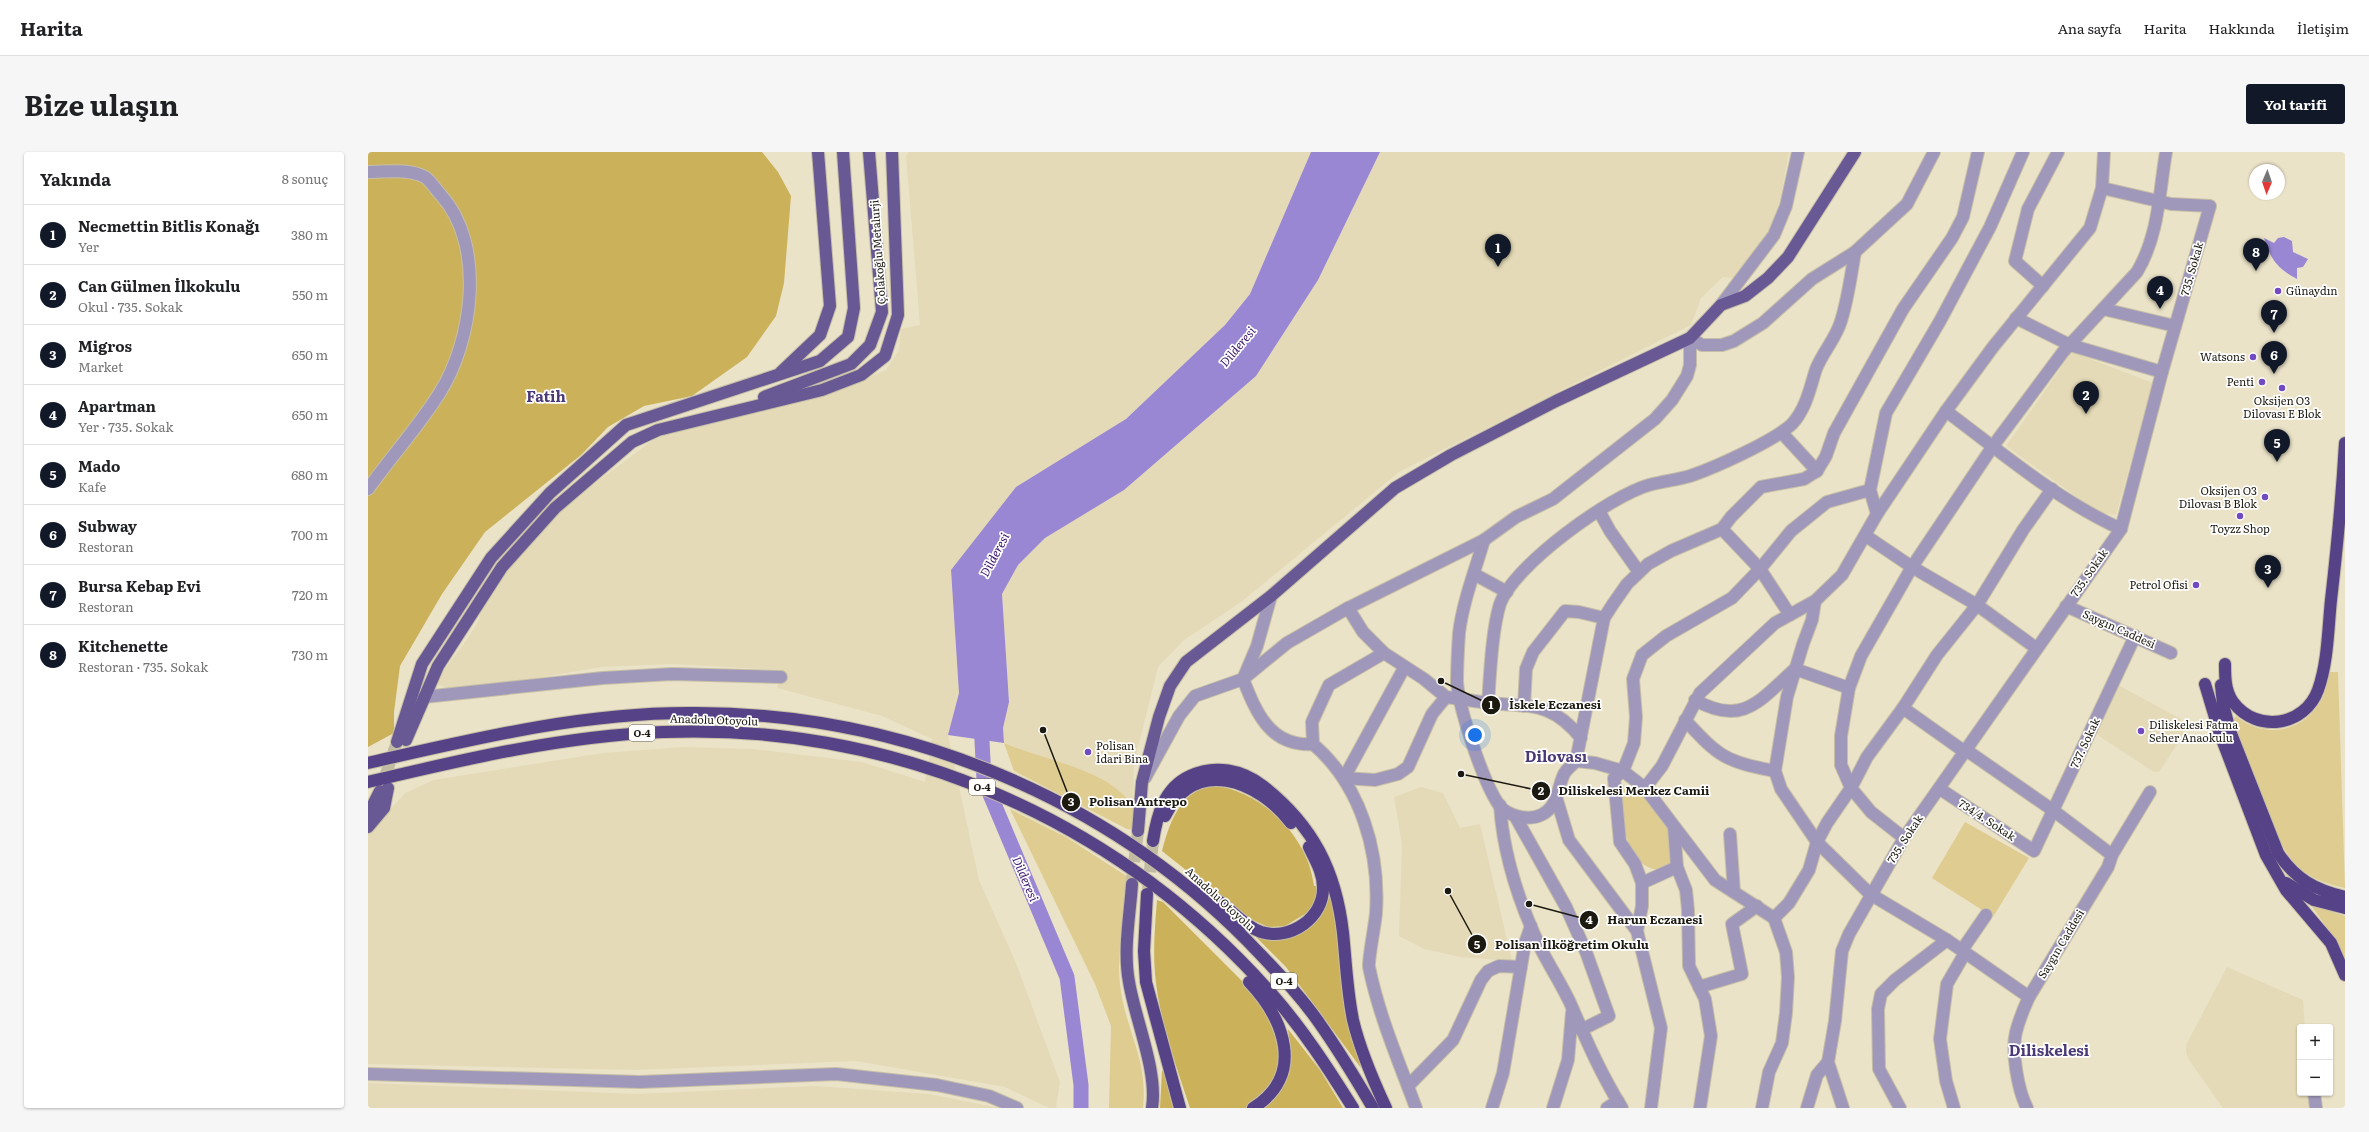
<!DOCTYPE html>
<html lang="tr">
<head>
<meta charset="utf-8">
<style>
	:root { --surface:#fff; --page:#f6f6f6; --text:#202124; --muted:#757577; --line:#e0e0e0; --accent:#111827 }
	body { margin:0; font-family:Literata,serif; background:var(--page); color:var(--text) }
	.controls { position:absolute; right:12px; bottom:12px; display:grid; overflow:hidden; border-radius:4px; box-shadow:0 1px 3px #0004 }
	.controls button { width:36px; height:36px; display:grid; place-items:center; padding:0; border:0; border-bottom:1px solid var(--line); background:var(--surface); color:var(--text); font:20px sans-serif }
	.compass { position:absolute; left:1881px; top:12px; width:36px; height:36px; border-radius:50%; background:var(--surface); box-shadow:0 1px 3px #0004; rotate:182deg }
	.you { position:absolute; left:1107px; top:583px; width:14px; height:14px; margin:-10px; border:3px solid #fff; border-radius:50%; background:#1a73e8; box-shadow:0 0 0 6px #1a73e833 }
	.badge { display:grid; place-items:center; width:26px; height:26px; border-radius:50%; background:var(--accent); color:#fff; font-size:13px; font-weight:700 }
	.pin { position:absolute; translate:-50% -33px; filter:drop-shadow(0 1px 2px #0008) }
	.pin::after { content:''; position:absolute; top:21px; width:14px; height:12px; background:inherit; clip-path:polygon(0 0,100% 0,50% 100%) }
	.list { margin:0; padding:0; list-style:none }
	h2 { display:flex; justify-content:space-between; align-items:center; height:52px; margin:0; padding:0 16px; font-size:17px }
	h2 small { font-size:13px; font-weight:400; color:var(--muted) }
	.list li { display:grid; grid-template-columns:26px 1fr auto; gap:12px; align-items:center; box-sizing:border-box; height:60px; padding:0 16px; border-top:1px solid var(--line) }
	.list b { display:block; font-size:15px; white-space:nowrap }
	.list p { margin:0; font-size:13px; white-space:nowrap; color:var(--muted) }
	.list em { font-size:13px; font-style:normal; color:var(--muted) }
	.map { position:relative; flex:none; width:1977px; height:956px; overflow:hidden; border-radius:4px }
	header { display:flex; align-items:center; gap:24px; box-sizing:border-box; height:56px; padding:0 20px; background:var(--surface); border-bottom:1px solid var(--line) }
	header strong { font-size:19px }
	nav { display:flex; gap:22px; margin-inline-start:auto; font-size:14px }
	.intro { display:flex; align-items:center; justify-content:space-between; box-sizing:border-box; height:96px; padding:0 24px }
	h1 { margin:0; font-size:28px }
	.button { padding:10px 18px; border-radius:4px; background:var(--accent); color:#fff; font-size:14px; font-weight:700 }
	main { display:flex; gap:24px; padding:0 24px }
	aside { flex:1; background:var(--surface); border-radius:4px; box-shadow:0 1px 3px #0004 }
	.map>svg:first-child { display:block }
</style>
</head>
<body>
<header>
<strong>Harita</strong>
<nav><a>Ana sayfa</a><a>Harita</a><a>Hakkında</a><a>İletişim</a></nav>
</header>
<div class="intro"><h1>Bize ulaşın</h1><a class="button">Yol tarifi</a></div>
<main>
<aside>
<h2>Yakında<small>8 sonuç</small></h2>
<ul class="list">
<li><span class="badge">1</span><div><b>Necmettin Bitlis Konağı</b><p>Yer</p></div><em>380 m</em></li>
<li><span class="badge">2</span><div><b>Can Gülmen İlkokulu</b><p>Okul · 735. Sokak</p></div><em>550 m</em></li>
<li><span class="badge">3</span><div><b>Migros</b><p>Market</p></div><em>650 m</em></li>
<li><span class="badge">4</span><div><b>Apartman</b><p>Yer · 735. Sokak</p></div><em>650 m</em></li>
<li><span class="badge">5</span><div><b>Mado</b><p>Kafe</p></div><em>680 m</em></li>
<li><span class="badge">6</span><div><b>Subway</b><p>Restoran</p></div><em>700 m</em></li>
<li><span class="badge">7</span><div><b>Bursa Kebap Evi</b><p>Restoran</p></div><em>720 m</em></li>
<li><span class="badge">8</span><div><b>Kitchenette</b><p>Restoran · 735. Sokak</p></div><em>730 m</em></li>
</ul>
</aside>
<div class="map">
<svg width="1977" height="956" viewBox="0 0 1977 956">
	<rect width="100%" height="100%" fill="#ebe3c8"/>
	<!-- built -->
	<g fill="#e4dab7">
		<polygon points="541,0 943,0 882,142 857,173 758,267 731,286 583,418 591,541 580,583 611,728 648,811 692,930 688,956 681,956 637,935 488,909 268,918 0,912 0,682 37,641 66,628 234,601 315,595 385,597 494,610 557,630 564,587 514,564 409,536 414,518 303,512 234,515 89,539 66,532 100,486 111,468 112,462 143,414 194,356 290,284 453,245 518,218 531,198 533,177 552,173 538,4"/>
		<polygon points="1012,0 1421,0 1412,48 1398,90 1369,127 1355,125 1333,146 1323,173 1031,320 873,450 816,488 790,515 766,611 765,652 744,633 636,591 635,576 641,550 634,442 650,413 677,386 756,338 888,224 950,128"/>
		<polygon points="1704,200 1785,231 1748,363 1731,361 1638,294"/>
		<polygon points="1750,533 1813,567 1817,580 1791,620 1786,620 1731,584 1729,581 1729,577"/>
		<polygon points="1053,635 1075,641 1092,676 1112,672 1144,809 1092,805 1056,797 1031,784 1034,693 1026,645"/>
		<polygon points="1859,815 1935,848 1937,875 1932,875 1932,941 1942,941 1943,956 1855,956 1821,908 1818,900 1818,893"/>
		<polygon points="0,931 267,942 447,934 561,942 632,956 0,956"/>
	</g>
	<!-- green -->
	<g fill="#dfcc90">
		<path d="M 1962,520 L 1970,520 L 1977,736 C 1943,729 1926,717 1910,686 L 1865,568 L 1868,564 C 1896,588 1937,580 1954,547 C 1958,539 1960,528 1962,520 Z"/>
		<path d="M 636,591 C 668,605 717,614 745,634 C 752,639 758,646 765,652 L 769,678 L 759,677 L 646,619 Z"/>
		<path d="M 1254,633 C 1267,633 1300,667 1303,679 C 1306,688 1303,701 1303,711 L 1298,717 C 1293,717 1286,718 1282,716 C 1255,705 1255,661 1250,637 Z"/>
		<path d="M 642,657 L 698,685 L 760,725 C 756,762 747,803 753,840 C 760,883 780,909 775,956 L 741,956 L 743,874 L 727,832 Z"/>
		<polygon points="1597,670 1661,706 1625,765 1564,726"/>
		<polygon points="1943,753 1977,764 1977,806 1968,789"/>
	</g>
	<!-- forest -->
	<g fill="#cbb159">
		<polygon points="0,0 394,0 410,20 423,44 416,131 408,164 379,205 324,244 276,254 240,275 213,303 117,380 74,442 32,514 26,560 26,581 0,595"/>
		<path d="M 845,633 C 895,640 940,684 946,734 L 950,734 L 949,748 L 942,759 L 917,774 L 900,775 L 876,764 L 794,699 C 802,669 812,640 845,633 Z"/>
		<path d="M 961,741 L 963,743 L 967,760 L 979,867 L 993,916 L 918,815 L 887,784 C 920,792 955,778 961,741 Z"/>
		<path d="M 789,748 L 795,750 L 882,837 L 903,867 L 912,895 L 911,914 L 904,932 L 893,944 L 878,956 L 822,956 C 808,913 791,868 787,822 C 785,797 787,773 789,748 Z"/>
		<path d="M 920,877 L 952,918 L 975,956 L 896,956 C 922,934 924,909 920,877 Z"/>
		<polygon points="797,918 808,956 792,956 794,919"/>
	</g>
	<!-- water -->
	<g fill="#9987d3">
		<polygon points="943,0 1012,0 950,128 888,224 756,338 677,386 650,413 634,442 641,550 635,576 636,591 580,583 591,541 583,418 648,335 758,267 857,173 882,142"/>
		<path d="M 1916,85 L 1924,89 L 1925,100 L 1940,107 L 1935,115 L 1929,116 L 1929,127 C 1910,117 1902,107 1896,86 L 1906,91 L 1910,86 Z"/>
	</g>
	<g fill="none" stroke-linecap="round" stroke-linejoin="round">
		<!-- river -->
		<polyline stroke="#9987d3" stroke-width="15" points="613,569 616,628 699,825 713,933 713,956"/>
		<!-- major-tunnel -->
		<g stroke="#c2bba3" stroke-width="12" stroke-dasharray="12 6" stroke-linecap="butt">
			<polyline points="12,639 29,590"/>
			<polyline points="764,728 770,679"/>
		</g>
		<!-- highway-tunnel -->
		<polyline stroke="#c2bba3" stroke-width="12" stroke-dasharray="12 6" stroke-linecap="butt" points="780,738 785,689"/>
		<defs>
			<g id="minor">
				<path d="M 0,20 C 18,20 40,16 57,25 C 63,29 68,38 73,43 C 118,93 105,189 71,242 C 50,275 23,305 0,337"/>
				<polyline points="1675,134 1647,109 1660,57 1690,0"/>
				<polyline points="1353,153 1406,83 1418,54 1430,0"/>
				<polyline points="1735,157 1807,174"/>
				<polyline points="1648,166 1702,193 1794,220"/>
				<polyline points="1322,186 1334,193 1354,193 1366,189 1395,171 1444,127 1487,100 1539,52 1566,0"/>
				<path d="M 1578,259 C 1634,301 1689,348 1753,377"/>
				<polyline points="1414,281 1449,319"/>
				<polyline points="1231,359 1242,379 1271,420"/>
				<polyline points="1509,362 1502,338 1518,261 1572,169 1622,75 1655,0"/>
				<polyline points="1354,377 1363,365 1393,335 1436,327 1449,319 1458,304 1466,281 1535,157 1584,86 1595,65 1610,0"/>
				<polyline points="1498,384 1544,415 1609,453 1668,496"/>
				<path d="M 1116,388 C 1107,419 1095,449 1091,481 C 1090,497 1089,514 1089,530 C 1091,557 1115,630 1131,653 C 1139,664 1160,669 1173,663 C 1190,655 1189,637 1196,622 C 1198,618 1204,613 1208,609 L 1236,466 L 1245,452 L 1259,432 L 1280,412 L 1303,399 L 1354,377 L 1392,417 L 1422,463"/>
				<polyline points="1106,422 1139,440"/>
				<polyline points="903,444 889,494 875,527 919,491 980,456 1116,388 1148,365 1185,347 1287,267 1304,248 1319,224 1322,213 1322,186"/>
				<polyline points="1447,449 1444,468 1435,492 1419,545 1407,619 1413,637 1449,690 1502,742 1579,788 1661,845"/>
				<polyline points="1698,454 1803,501"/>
				<polyline points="980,456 995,480 1016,501 1056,527 1078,545 1120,551"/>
				<path d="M 1016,501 L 961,533 L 944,570 L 945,592 C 993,633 1012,700 1008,761 C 1007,773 1000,808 1001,815 C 1011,864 1031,910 1048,956"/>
				<polyline points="56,545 235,526 304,522 413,525"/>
				<path d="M 1327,548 C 1375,575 1392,548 1427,517 L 1481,536"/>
				<polyline points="1156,554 1158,517 1165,500 1197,459 1211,460 1236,466"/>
				<polyline points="1535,556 1569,503 1609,453 1655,378 1684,337"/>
				<path d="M 1317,568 C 1352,606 1357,609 1407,619"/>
				<path d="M 1213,586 C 1183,549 1163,555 1120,551 C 1122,523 1124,477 1132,452 C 1146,413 1242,344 1281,333 C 1295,329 1309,328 1322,324 C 1346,316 1406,289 1424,272 C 1438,257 1442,236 1448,217 C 1455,200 1468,186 1473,169 C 1480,147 1483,123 1487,100"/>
				<polyline points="1598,598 1686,659 1744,703"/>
				<path d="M 1208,609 L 1227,611 L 1255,619 L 1277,636 L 1347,728 L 1406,766 L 1421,751 L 1441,718 L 1449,690 L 1459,671 L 1483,636 L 1473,613 L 1473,584 L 1481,536 L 1493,504 L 1544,415 L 1625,294 L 1695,200 L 1769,120 C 1791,83 1791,41 1798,0"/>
				<path d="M 777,626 L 811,564 L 827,544 L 875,527 C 888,560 902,595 945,592"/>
				<polyline points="976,626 1007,628 1030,622 1040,615 1064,562 1078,545"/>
				<polyline points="976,626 1036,516"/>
				<polyline points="1277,636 1294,614 1332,541 1407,471 1447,449 1474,423 1509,362 1578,259 1625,195 1722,76 1734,36 1736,0"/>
				<polyline points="1572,637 1666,699 1767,484"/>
				<polyline points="1189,648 1201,688 1269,779 1293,876 1283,956"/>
				<path d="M 1132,653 C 1135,701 1151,750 1171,793 C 1181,814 1195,834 1204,855 C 1219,890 1234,924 1254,956"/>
				<polyline points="1147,664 1198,755 1218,800 1241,864 1213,878"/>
				<polyline points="1306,675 1309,715 1318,738 1320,758 1321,814 1337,847 1343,884 1332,956"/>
				<polyline points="1362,682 1366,740"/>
				<polyline points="1536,686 1503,660 1483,636 1499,605 1535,556 1597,600"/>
				<polyline points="1274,731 1309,715"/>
				<polyline points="1269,779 1274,754 1274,731 1267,712 1252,690 1246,626 1255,619 1266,591 1268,565 1265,527 1274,503 1298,484 1364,446 1392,417 1423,379 1459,350 1502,338"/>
				<polyline points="1594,798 1618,763"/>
				<polyline points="1331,835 1374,822 1364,772 1389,754"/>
				<polyline points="0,922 272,930 468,922 569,933 621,944 649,956"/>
				<polyline points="1040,934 1085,888 1113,828 1120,819 1131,814 1153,815"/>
				<polyline points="1946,941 1948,956"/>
				<polyline points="1124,956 1135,921 1157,791 1163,774"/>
				<polyline points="1185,956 1200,908 1204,860"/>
				<polyline points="1239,956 1250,949"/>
				<polyline points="1394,956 1401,920 1414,891 1418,861 1420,825 1418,800 1406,766"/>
				<polyline points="1439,956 1449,923 1460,910"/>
				<polyline points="1475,956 1460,910 1467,869 1474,799 1481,782 1536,686 1753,377 1794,220 1842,54 1803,52 1734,36"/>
				<polyline points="1532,956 1511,917 1510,857 1513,842 1527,828 1579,788"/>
				<polyline points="1586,956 1578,929 1572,887 1579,832 1597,801"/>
				<path d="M 1659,956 C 1650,938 1643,900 1648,880 C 1651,868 1656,856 1661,845 L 1740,715 L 1744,703 L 1782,640"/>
			</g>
			<g id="major">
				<polyline points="413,220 452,183 462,154 450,0"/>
				<polyline points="396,245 483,212 502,193 514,160 501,0"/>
				<polyline points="38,588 70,514 134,415 187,356 264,290 290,278 454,238 493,223 517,204 530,163 524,0"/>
				<polyline points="29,590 54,512 123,406 182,341 258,273 452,209 480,185 486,156 475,0"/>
				<polyline points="0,663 12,639"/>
				<polyline points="0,675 16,656 20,636"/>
				<polyline points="770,679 774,630 791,565 802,534 818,510 903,444 1027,336 1083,303 1188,249 1322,186 1353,153 1377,144 1400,126 1420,105 1487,0"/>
				<path d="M 764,732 C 762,763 755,798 761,830 C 767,867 790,919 784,956"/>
			</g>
			<g id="highway">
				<path d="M 1857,512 C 1857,525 1857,539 1865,550 C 1889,582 1937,574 1950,538 C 1960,510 1960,477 1963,448 C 1969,396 1974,343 1977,291"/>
				<polyline points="1837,532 1852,582 1898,703 1918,738 1963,791 1977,823"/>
				<path d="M 1853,533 L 1855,552 L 1862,579 L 1910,701 C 1927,727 1947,738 1977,745"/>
				<path d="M 0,611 C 106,587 211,561 320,561 C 534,559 745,646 892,802 C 913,824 935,847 952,872 C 971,899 988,927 1005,956"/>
				<path d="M 0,630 C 97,607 195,584 295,580 C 528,571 748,667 903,841 C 934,876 960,916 985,956"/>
				<path d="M 797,664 C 827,604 890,628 923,671"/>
				<path d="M 785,689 C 789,663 796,636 822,624 C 847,612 874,618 895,634 C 945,673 968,719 975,781 C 978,810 979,839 985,868 C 992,898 1005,928 1018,956"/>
				<polyline points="1918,731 1946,748 1977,756"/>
				<path d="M 831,737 C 837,740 843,744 849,748 C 864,758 876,774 893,780 C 922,789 956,766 955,735 C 955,720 947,708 941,695"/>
				<polyline points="779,742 776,799 778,830 812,956"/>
				<path d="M 881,830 C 916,867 938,923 885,956"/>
			</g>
		</defs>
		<!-- minor casing -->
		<use href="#minor" stroke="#c6bfa7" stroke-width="14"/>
		<!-- major casing -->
		<use href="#major" stroke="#c6bfa7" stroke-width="14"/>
		<!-- highway casing -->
		<use href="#highway" stroke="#c6bfa7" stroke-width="14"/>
		<!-- minor -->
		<use href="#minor" stroke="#9f98bb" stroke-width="12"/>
		<!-- major -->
		<use href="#major" stroke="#685995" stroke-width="12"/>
		<!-- highway -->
		<use href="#highway" stroke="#564287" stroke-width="12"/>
	</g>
	<!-- markers -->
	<g fill="#7149c1" stroke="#fff" stroke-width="1.5">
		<circle cx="1910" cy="139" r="4"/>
		<circle cx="1885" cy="205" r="4"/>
		<circle cx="1894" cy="230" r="4"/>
		<circle cx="1914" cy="236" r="4"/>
		<circle cx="1897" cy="345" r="4"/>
		<circle cx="1872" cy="364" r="4"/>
		<circle cx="1828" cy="433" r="4"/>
		<circle cx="1773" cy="579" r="4"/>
		<circle cx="720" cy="600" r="4"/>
	</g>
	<g text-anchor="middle" stroke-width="3.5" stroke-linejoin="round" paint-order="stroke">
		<!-- shield labels -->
		<g fill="#fff" stroke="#605e58" stroke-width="1">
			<rect x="261" y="573" width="26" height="16" rx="3"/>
			<rect x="601" y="627" width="26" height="16" rx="3"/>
			<rect x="903" y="821" width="26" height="16" rx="3"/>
		</g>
		<g font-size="10" font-weight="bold" fill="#1c1910">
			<text x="274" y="585">O-4</text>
			<text x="614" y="639">O-4</text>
			<text x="916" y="833">O-4</text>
		</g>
		<!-- street labels -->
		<g font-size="11" fill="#1c1910" stroke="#fff">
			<text transform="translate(510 100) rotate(-94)" y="4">Çolakoğlu Metalurji</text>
			<text transform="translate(1824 117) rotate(-74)" y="4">735. Sokak</text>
			<text transform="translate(1721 421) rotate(-55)" y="4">735. Sokak</text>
			<text transform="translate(1751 477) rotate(24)" y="4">Saygın Caddesi</text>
			<text transform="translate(346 568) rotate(2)" y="4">Anadolu Otoyolu</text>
			<text transform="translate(1717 591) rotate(-65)" y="4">737. Sokak</text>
			<text transform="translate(1619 668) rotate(33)" y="4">734/4. Sokak</text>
			<text transform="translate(1537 687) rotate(-57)" y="4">735. Sokak</text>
			<text transform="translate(852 747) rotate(42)" y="4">Anadolu Otoyolu</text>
			<text transform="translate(1693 792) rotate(-59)" y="4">Saygın Caddesi</text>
		</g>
		<!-- poi labels -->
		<g font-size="11" fill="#1c1910" stroke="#fff" text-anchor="end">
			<text x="1918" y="143" text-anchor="start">Günaydın</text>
			<text x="1877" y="209">Watsons</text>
			<text x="1886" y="234">Penti</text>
			<text x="1914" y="253" text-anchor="middle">Oksijen O3<tspan x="1914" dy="13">Dilovası E Blok</tspan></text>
			<text x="1889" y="343">Oksijen O3<tspan x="1889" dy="13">Dilovası B Blok</tspan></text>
			<text x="1872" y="381" text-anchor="middle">Toyzz Shop</text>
			<text x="1820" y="437">Petrol Ofisi</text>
			<text x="1781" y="577" text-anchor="start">Diliskelesi Fatma<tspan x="1781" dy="13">Seher Anaokulu</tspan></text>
			<text x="728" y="598" text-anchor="start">Polisan<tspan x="728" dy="13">İdari Bina</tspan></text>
		</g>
		<!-- water labels -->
		<g font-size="12" font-style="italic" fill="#35106a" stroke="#fff">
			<text transform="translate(870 195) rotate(-50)" y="4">Dilderesi</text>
			<text transform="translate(627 403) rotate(-62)" y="4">Dilderesi</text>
			<text transform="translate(657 727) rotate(67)" y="4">Dilderesi</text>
		</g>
		<!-- district labels -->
		<g font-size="15" font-weight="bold" fill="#4a3976" stroke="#fff">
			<text x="178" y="250">Fatih</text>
			<text x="1188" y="610">Dilovası</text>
			<text x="1681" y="904">Diliskelesi</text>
		</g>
	</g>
	<!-- callouts -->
	<path fill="none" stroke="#1c1910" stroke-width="1.5" d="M1073 529L1123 553M1093 622L1173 639M675 578L703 650M1161 752L1221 768M1080 739L1109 792"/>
	<g fill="#1c1910" stroke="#fff" stroke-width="1.5">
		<circle cx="1073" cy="529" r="4"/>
		<circle cx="1093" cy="622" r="4"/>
		<circle cx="675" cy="578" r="4"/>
		<circle cx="1161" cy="752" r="4"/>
		<circle cx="1080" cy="739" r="4"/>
		<circle cx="1123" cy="553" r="10"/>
		<circle cx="1173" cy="639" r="10"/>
		<circle cx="703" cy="650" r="10"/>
		<circle cx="1221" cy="768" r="10"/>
		<circle cx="1109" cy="792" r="10"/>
	</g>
	<g font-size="12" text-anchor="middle" font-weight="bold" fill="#fff">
		<text x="1123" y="557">1</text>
		<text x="1173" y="643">2</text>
		<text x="703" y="654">3</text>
		<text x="1221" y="772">4</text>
		<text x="1109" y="797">5</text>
	</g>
	<g font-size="12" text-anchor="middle" font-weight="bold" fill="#1c1910" stroke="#fff" stroke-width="3.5" stroke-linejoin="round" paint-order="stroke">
		<text x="1187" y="557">İskele Eczanesi</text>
		<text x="1266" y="643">Diliskelesi Merkez Camii</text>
		<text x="770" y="654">Polisan Antrepo</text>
		<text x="1287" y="772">Harun Eczanesi</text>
		<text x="1204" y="797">Polisan İlköğretim Okulu</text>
	</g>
</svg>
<div class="controls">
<button>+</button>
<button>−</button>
</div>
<svg class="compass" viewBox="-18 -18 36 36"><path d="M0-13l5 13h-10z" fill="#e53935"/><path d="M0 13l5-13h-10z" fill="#757577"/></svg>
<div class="you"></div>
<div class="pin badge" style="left:1130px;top:115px">1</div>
<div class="pin badge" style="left:1718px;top:262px">2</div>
<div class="pin badge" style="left:1900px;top:436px">3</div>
<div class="pin badge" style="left:1792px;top:157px">4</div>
<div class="pin badge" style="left:1909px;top:310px">5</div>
<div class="pin badge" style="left:1906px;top:222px">6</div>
<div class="pin badge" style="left:1906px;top:181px">7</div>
<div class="pin badge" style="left:1888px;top:119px">8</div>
</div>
</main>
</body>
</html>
